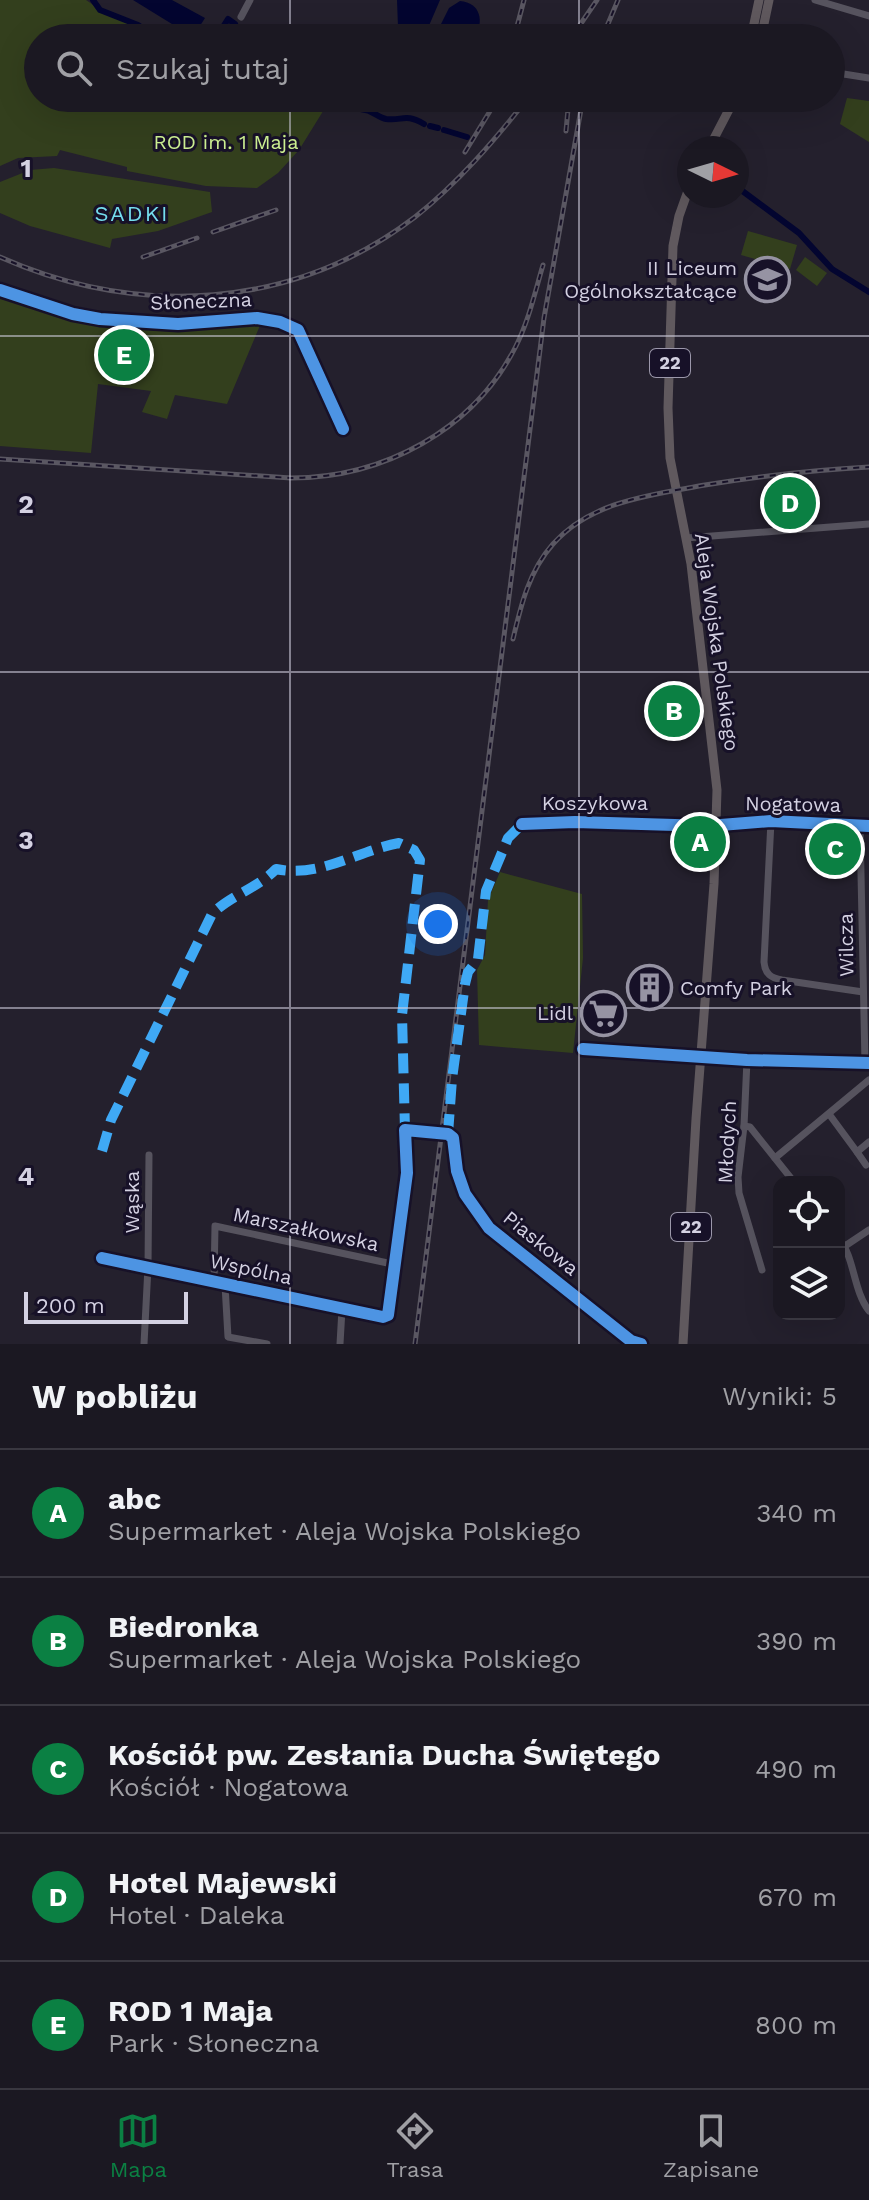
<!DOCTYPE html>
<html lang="pl">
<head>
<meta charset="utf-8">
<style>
	:root { --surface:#1b1822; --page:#24212a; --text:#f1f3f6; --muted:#a0a0a5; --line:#393740; --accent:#0b8043 }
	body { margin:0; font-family:"Work Sans",sans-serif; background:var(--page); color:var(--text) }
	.controls { position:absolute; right:24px; bottom:24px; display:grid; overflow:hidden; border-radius:16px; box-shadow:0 8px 32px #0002 }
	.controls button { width:72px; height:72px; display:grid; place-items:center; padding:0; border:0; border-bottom:2px solid var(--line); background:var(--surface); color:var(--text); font:40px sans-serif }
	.compass { position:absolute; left:677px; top:136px; width:72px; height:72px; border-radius:50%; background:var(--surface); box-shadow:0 8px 32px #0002; rotate:95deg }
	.scale { position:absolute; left:24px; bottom:20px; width:164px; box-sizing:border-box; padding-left:8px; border:4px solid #d4d1e2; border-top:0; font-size:22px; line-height:28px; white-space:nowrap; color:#d4d1e2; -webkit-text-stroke:6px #171128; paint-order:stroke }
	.you { position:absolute; left:438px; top:924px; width:28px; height:28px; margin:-20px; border:6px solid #fff; border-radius:50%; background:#1a73e8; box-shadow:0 0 0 12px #1a73e833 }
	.badge { display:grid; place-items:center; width:52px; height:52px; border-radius:50%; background:var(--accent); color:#fff; font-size:26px; font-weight:700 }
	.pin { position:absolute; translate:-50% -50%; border:4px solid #fff; box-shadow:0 2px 8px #0006 }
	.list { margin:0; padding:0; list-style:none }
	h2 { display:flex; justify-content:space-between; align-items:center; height:104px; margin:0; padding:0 32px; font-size:34px }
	h2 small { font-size:26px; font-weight:400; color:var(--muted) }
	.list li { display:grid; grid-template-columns:52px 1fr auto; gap:24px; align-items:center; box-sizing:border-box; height:128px; padding:0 32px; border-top:2px solid var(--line) }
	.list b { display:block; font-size:30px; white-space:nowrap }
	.list p { margin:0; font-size:26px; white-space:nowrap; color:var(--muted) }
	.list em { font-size:26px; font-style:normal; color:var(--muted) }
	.icon { flex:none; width:44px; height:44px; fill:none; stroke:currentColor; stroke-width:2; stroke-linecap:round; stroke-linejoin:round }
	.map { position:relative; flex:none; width:869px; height:1344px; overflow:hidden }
	.search { position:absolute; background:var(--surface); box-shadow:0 8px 32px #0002; left:24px; right:24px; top:24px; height:88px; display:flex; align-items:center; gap:20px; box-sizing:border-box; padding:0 28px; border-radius:44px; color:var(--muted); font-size:30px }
	.sheet { height:744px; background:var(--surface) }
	nav { display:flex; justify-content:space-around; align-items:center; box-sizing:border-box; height:112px; border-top:2px solid var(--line); background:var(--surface); font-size:22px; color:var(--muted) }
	nav a { display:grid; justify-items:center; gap:4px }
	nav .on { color:var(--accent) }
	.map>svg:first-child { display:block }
</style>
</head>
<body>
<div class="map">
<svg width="869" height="1344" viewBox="0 0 869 1344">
	<rect width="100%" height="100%" fill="#24202d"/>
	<!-- green -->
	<g fill="#333f1d">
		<polygon points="0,0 86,0 105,13 137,26 155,38 38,38 38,98 319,98 325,108 299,150 278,173 257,188 206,186 127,171 127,167 60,150 57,156 18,158 0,166"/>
		<polygon points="847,98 869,101 869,142 840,124"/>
		<polygon points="54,168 210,192 212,212 158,231 112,239 110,248 30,226 0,213 0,182 30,170"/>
		<polygon points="748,231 797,245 790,269 741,255"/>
		<polygon points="805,257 827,273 817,286 796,270"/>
		<path d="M 0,293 C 33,303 68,316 102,322 C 153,331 207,324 258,320 L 261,323 L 227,404 L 175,395 L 167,419 L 142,412 L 151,391 L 98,384 L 91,453 L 0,446 Z"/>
		<polygon points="500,872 582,894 583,958 573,1053 479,1045 477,970 485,955 488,900"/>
	</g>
	<!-- water -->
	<g fill="#030530">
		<polygon points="133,0 172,0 205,18 193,37"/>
		<polygon points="397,0 440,0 425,35 398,27"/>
		<path d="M 460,1 C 481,3 484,21 475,38 L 434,38 L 449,8 Z"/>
	</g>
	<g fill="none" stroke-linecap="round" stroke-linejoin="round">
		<!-- canal -->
		<g stroke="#030530" stroke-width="6">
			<polyline points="93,0 100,10 138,25 157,38"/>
			<polyline points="239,28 251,38"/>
			<polyline points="216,38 228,19 235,24"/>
			<path d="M 325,98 C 339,107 353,106 369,111 C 374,113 381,118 386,119 C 403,121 405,113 424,124"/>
			<polyline points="430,126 438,128"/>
			<polyline points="444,130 467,137"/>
			<polyline points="737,187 799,233 832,269 869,292"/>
		</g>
		<!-- minor -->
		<g stroke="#56535e" stroke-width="7">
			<polyline points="815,0 869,16"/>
			<polyline points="241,17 250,0"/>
			<polyline points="831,72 869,78"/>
			<polyline points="0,290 73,314 100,319 178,324 257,318 280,322 298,330 343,429"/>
			<polyline points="686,538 869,524"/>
			<path d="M 771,821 L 764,962 C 765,974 771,978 782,980 L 863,992"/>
			<polyline points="522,824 575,822 708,826 771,821 869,826"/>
			<polyline points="860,826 865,1063"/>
			<polyline points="583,1049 747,1060 869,1063"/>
			<polyline points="747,1060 744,1126 738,1177 739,1193 762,1270"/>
			<polyline points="829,1114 857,1152 869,1142"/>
			<polyline points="744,1126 750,1127 794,1182"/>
			<polyline points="857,1152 866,1165"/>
			<polyline points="775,1158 869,1080"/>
			<path d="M 839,1238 C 855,1259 853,1290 869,1311"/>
			<polyline points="845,1246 869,1230"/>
			<polyline points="102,1258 383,1317 388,1315 407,1173 405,1130 448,1134 453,1138 457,1171 465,1194 489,1228 631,1341 641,1344"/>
			<polyline points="214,1282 215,1226 397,1265"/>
			<polyline points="225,1285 228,1337 267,1344"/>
			<polyline points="144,1344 148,1267 149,1155"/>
			<polyline points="340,1344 342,1309"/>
		</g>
		<!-- major -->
		<g stroke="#60595e" stroke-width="9">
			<polyline points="751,38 759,0"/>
			<polyline points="761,38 769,0"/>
			<polyline points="709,148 735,98"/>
			<polyline points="683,1344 696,1119 714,884 717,790 691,564 670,458 668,408 673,246 679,216 689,188"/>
		</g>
		<defs>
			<g id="rail">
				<polyline points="514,38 524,0"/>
				<polyline points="571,38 597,0"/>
				<polyline points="602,38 618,0"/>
				<polyline points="566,131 569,98"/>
				<polyline points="465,152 498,98"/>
				<polyline points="213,232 276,210"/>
				<path d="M 0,257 C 138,318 293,310 415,217 C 458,183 494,141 528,98"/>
				<polyline points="143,257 197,238"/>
				<path d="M 0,459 L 291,478 C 383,478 474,430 516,346 C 529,320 535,292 543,265"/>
				<path d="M 513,639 C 521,605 529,571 553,544 C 591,501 651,495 705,485 C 760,476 813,470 869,467"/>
				<polyline points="415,1344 544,318 583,98"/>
			</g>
		</defs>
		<!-- rail casing -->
		<use href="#rail" stroke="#5a5762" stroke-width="5"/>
		<!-- rail -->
		<use href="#rail" stroke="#171128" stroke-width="2" stroke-dasharray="6" stroke-linecap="butt"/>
		<!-- quiet -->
		<g stroke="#3fa9f5" stroke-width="10" stroke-dasharray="20 10" stroke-linecap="butt">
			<polyline points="448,1134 452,1079 465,984 468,972 478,959 486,891 508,838 522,824"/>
			<path d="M 102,1151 L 111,1120 L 212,914 C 231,895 258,888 276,869 C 320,878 357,851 399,843 L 414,850 L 420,860 L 402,1015 L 405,1130"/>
		</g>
		<defs>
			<g id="cycleway">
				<polyline points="0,290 73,314 100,319 178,324 257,318 280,322 298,330 343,429"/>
				<polyline points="522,824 575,822 708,826 771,821 869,826"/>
				<polyline points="583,1049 747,1060 869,1063"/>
				<polyline points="102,1258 383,1317 388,1315 407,1173 405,1130 448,1134 453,1138 457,1171 465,1194 489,1228 631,1341 641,1344"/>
			</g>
		</defs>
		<!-- cycleway casing -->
		<use href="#cycleway" stroke="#171128" stroke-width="17"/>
		<!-- cycleway -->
		<use href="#cycleway" stroke="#4d94e3" stroke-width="12"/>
	</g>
	<!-- grid -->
	<path fill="none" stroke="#d4d1e2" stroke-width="2" stroke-opacity="0.55" d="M 290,0 L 290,38M 579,0 L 579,38M 290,98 L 290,1344M 579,98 L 579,1344M 0,336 L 869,336M 0,672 L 869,672M 0,1008 L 869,1008"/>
	<!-- icons -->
	<defs>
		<symbol id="school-ring" viewBox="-11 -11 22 22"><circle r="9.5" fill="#171128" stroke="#9693a3" stroke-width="1.5"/><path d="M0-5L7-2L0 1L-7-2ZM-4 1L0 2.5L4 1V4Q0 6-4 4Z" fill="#9693a3"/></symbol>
		<symbol id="building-ring" viewBox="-11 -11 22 22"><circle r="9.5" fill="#171128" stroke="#9693a3" stroke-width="1.5"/><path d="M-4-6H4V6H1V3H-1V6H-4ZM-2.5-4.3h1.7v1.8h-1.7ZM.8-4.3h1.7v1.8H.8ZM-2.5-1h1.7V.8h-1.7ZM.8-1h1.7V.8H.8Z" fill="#9693a3"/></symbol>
		<symbol id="supermarket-ring" viewBox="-11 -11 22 22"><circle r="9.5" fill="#171128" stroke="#9693a3" stroke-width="1.5"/><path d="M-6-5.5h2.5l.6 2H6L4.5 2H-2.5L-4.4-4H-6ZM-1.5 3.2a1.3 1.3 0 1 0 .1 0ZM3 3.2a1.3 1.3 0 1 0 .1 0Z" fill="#9693a3"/></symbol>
	</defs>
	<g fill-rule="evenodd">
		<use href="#school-ring" x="742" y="254" width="51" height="51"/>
		<use href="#building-ring" x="624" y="962" width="51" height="51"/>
		<use href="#supermarket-ring" x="578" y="988" width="51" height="51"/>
	</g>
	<g text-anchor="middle" stroke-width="6" stroke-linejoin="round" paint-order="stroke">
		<!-- shield labels -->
		<g fill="#171128" stroke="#9b97aa" stroke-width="2">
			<rect x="650" y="349" width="40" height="28" rx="6"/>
			<rect x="671" y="1213" width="40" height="28" rx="6"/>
		</g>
		<g font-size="18" font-weight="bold" fill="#d4d1e2">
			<text x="670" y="369">22</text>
			<text x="691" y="1233">22</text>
		</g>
		<!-- park labels -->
		<g font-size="20" fill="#cdf092" stroke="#171128">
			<text x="226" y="149">ROD im. 1 Maja</text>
		</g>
		<!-- poi labels -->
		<g font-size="20" fill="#d4d1e2" stroke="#171128" text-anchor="end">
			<text x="737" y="275">II Liceum<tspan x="737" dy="23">Ogólnokształcące</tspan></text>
			<text x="680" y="995" text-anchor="start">Comfy Park</text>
			<text x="573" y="1020">Lidl</text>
		</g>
		<!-- street labels -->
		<g font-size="20" fill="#d4d1e2" stroke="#171128">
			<text transform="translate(201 301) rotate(-2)" y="7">Słoneczna</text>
			<text transform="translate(717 642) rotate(82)" y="7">Aleja Wojska Polskiego</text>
			<text x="595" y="810">Koszykowa</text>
			<text transform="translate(793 804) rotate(1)" y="7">Nogatowa</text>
			<text transform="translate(846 945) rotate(-91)" y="7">Wilcza</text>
			<text transform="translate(727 1142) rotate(-87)" y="7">Młodych</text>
			<text transform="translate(132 1202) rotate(-90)" y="7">Wąska</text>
			<text transform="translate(306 1229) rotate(12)" y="7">Marszałkowska</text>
			<text transform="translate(541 1243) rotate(39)" y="7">Piaskowa</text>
			<text transform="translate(251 1269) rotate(12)" y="7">Wspólna</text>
		</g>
		<!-- neighbourhood labels -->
		<g font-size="22" letter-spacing="2" fill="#74dded" stroke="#171128">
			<text x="132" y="221">SADKI</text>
		</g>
	</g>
	<g font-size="26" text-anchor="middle" font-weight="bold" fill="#d4d1e2" stroke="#171128" stroke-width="6" stroke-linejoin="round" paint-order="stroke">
		<text x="26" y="177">1</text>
		<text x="26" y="513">2</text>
		<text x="26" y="849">3</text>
		<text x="26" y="1185">4</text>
	</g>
</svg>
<div class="controls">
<button><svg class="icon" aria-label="locate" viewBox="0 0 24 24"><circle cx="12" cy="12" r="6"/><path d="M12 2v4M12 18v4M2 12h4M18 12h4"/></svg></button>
<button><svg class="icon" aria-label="layers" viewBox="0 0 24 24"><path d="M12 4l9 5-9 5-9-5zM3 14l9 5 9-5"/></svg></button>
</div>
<svg class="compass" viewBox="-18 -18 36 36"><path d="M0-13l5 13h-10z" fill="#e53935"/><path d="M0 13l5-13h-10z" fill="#a0a0a5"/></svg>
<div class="scale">200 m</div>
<div class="you"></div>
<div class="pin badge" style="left:700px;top:842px">A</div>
<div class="pin badge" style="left:674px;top:711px">B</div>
<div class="pin badge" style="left:835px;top:849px">C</div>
<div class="pin badge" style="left:790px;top:503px">D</div>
<div class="pin badge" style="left:124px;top:355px">E</div>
<div class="search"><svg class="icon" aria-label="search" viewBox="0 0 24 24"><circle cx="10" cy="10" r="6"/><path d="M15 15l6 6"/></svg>Szukaj tutaj</div>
</div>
<section class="sheet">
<h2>W pobliżu<small>Wyniki: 5</small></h2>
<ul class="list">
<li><span class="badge">A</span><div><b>abc</b><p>Supermarket · Aleja Wojska Polskiego</p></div><em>340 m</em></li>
<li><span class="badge">B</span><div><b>Biedronka</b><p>Supermarket · Aleja Wojska Polskiego</p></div><em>390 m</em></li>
<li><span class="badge">C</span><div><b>Kościół pw. Zesłania Ducha Świętego</b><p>Kościół · Nogatowa</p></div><em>490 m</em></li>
<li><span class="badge">D</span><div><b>Hotel Majewski</b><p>Hotel · Daleka</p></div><em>670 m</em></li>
<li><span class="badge">E</span><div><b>ROD 1 Maja</b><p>Park · Słoneczna</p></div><em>800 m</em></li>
</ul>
</section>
<nav>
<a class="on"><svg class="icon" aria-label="map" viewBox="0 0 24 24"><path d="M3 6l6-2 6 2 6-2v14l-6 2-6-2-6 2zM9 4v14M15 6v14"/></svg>Mapa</a>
<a><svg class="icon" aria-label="directions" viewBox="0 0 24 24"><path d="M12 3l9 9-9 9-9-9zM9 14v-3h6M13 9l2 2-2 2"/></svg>Trasa</a>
<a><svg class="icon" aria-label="saved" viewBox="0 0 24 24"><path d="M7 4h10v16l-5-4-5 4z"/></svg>Zapisane</a>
</nav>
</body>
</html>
